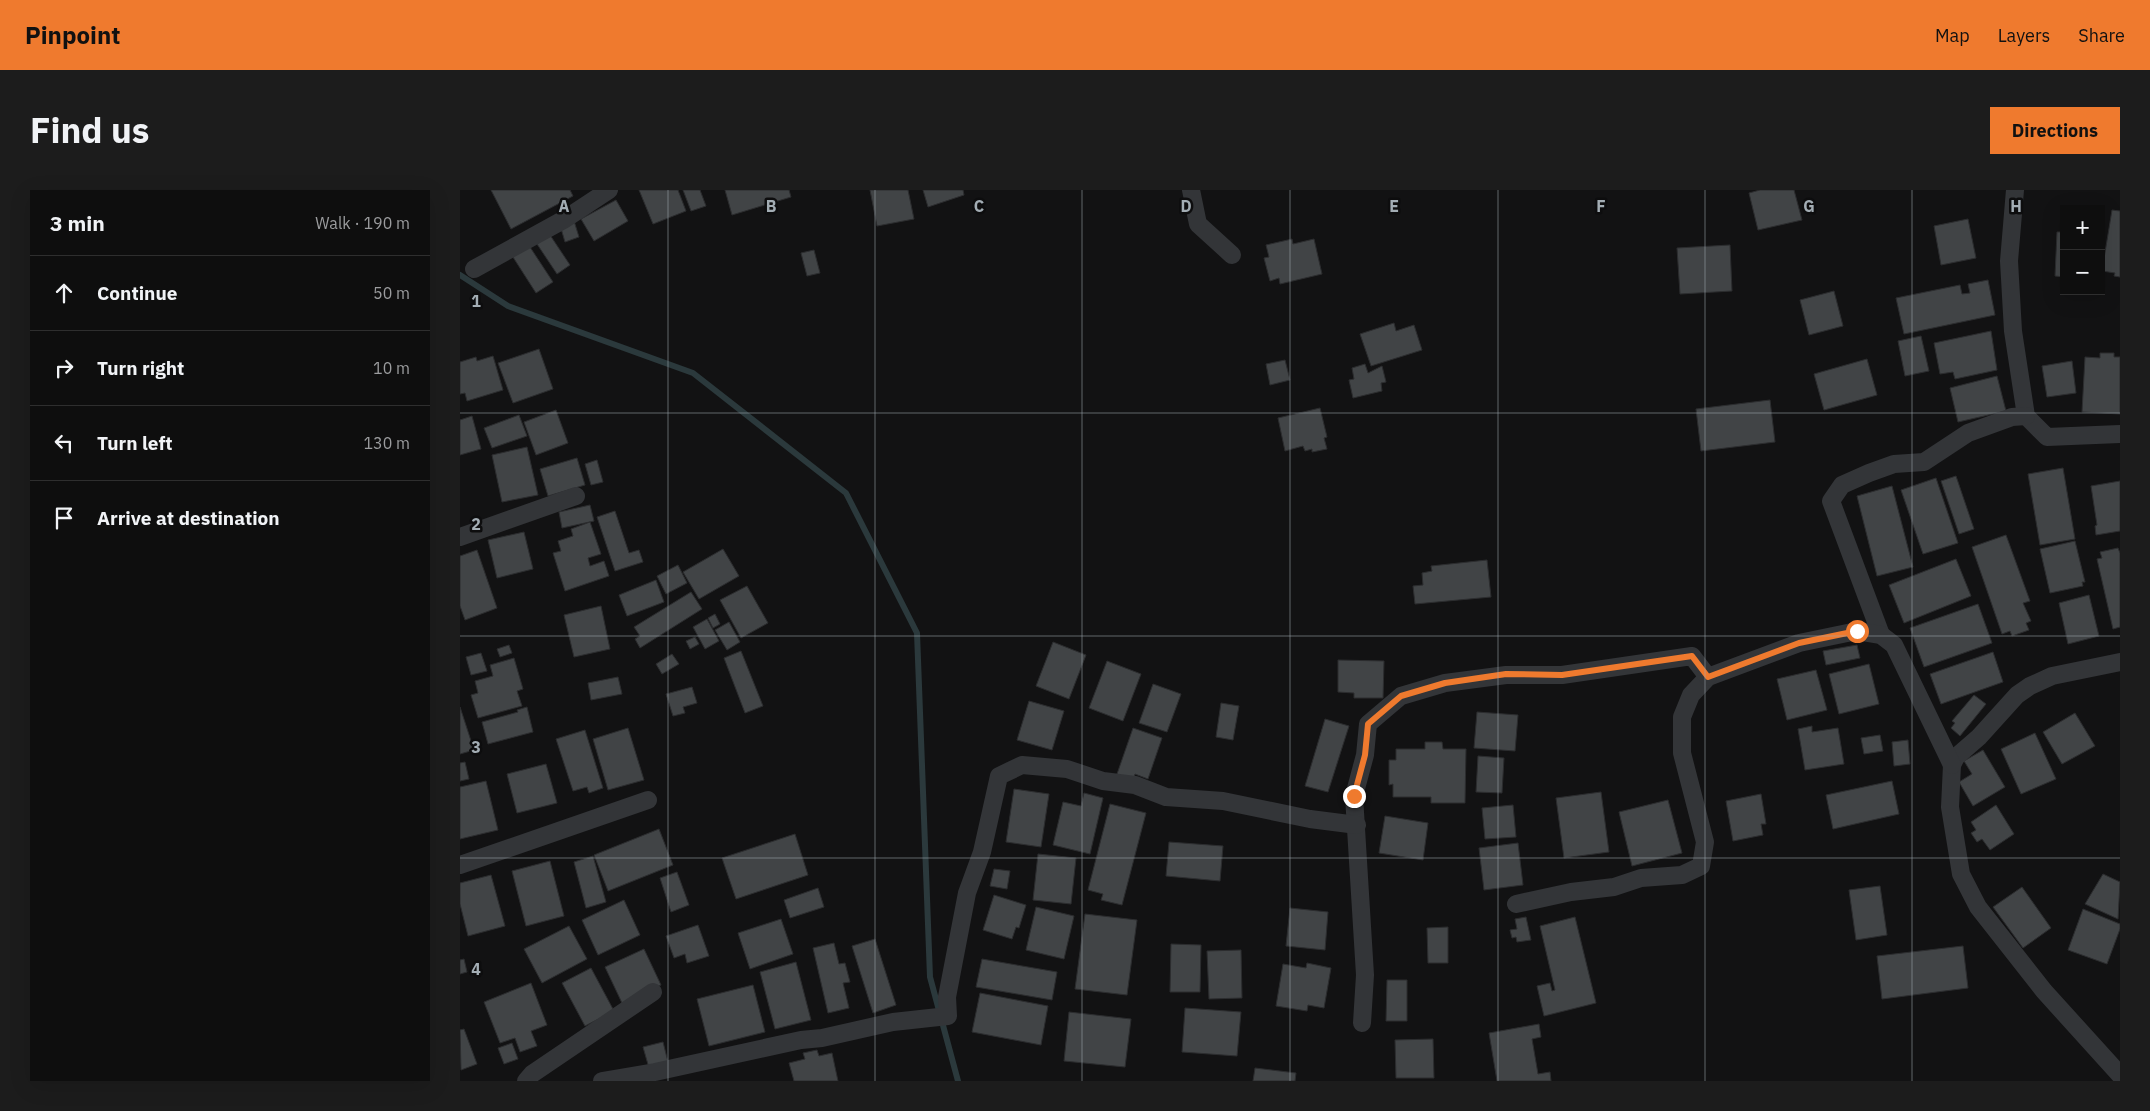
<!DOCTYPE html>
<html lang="en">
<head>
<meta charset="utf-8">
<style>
	:root { --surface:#0e0e0e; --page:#1c1c1c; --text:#f1f3f6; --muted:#9b9c9e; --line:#2e2e2e; --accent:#ef7a2e }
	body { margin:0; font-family:"IBM Plex Sans",sans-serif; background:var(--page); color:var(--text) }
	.controls { position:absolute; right:15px; top:15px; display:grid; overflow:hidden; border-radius:0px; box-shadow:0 5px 20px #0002 }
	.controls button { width:45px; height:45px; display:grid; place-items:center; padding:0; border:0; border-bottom:1px solid var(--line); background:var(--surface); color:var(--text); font:25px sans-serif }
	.stop { position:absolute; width:15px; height:15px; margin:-11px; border:4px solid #ef7a2e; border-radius:50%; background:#fff }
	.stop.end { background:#ef7a2e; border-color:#fff; box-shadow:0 1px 5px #0008 }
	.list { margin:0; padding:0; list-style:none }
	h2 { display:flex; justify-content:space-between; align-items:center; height:65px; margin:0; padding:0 20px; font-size:21px }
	h2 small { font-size:16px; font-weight:400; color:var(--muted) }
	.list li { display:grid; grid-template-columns:32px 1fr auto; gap:15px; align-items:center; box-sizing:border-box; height:75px; padding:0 20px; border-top:1px solid var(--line) }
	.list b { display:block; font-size:19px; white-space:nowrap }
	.list em { font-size:16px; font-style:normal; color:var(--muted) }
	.icon { flex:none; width:28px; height:28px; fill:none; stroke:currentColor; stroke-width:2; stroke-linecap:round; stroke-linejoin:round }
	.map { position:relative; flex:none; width:1660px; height:891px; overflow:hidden; border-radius:0px }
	header { display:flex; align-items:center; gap:30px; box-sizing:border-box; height:70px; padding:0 25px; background:var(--accent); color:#111 }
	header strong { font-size:24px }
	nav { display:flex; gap:28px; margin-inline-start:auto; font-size:18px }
	.intro { display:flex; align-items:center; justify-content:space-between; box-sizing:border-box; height:120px; padding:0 30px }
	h1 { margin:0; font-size:35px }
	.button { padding:12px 22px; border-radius:0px; background:var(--accent); color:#111; font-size:18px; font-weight:700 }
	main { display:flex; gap:30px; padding:0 30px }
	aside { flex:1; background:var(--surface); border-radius:0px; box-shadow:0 5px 20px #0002 }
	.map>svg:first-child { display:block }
</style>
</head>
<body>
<header>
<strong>Pinpoint</strong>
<nav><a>Map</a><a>Layers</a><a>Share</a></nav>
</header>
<div class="intro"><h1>Find us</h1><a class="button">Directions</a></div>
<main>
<aside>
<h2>3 min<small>Walk · 190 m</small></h2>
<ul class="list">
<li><svg class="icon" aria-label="ahead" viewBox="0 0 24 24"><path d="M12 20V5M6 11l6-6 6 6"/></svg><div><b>Continue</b></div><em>50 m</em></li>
<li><svg class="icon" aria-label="right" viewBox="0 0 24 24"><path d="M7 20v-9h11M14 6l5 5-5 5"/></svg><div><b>Turn right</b></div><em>10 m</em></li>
<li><svg class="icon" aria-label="left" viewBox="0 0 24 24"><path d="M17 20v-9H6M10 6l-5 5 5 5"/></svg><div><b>Turn left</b></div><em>130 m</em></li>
<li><svg class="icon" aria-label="arrive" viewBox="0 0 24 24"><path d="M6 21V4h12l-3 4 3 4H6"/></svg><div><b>Arrive at destination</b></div></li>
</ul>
</aside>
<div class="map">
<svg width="1660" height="891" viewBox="0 0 1660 891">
	<rect width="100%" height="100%" fill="#121213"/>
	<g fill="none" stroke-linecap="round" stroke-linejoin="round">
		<!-- stream -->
		<polyline stroke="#2b393c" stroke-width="6" points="0,85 48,116 233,183 386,303 457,443 470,787 498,891"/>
	</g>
	<!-- building -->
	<g fill="#414446" stroke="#2c2d2f">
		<polygon points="31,0 110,0 113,6 51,39"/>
		<polygon points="179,0 218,0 226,21 193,34"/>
		<polygon points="223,0 240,0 246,16 231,21"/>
		<polygon points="265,0 329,0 331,7 272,25"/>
		<polygon points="410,0 448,0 454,29 417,36"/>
		<polygon points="463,0 503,0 504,5 468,17"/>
		<polygon points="1300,0 1334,0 1342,30 1298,40 1289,3"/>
		<polygon points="156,10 168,31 134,51 121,29"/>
		<polygon points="1652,20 1660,21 1660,87 1654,86 1655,83 1642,81"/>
		<polygon points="1508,29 1516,68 1481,75 1474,36"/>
		<polygon points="114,31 119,47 105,52 100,35"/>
		<polygon points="1597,42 1604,42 1604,87 1595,86"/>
		<polygon points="90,45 110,75 97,84 77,54"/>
		<polygon points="832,49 833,54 854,49 862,84 820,94 819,88 810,91 804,68 809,67 806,55"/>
		<polygon points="68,54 93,92 76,103 51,64"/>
		<polygon points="1270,55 1272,101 1220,104 1217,58"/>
		<polygon points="354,60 360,83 347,86 341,63"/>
		<polygon points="1528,90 1535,125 1444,144 1436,108 1500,95 1502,104 1510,103 1508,94"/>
		<polygon points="1374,101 1383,136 1349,145 1340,110"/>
		<polygon points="934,133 936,141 954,135 962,160 911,176 900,144"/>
		<polygon points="1531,141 1537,180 1495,189 1493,182 1480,184 1474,153"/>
		<polygon points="1461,146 1469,181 1445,186 1438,151"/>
		<polygon points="79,159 93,199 53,213 38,173"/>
		<polygon points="1640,163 1654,163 1654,167 1660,167 1660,224 1622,222 1625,167 1640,168"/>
		<polygon points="33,166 43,200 7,211 5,203 0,204 0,172 16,167 17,171"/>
		<polygon points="1407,169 1417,205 1364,220 1354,184"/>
		<polygon points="825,170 830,190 810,195 806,174"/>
		<polygon points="1612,171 1616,203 1587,207 1582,176"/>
		<polygon points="905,174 908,183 922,176 926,192 921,193 922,201 893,208 889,190 894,189 892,178"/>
		<polygon points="1537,186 1546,221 1498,232 1490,198"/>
		<polygon points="1310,210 1315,252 1241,261 1236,219"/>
		<polygon points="860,218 867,247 864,248 867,259 852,262 852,259 845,261 843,256 825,261 818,228"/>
		<polygon points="96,220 108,253 76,265 64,232"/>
		<polygon points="59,225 67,246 32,258 24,238"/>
		<polygon points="12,226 21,259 0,265 0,230"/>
		<polygon points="67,257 78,305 42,312 32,265"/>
		<polygon points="117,268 125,295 88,306 80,279"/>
		<polygon points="137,270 143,292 131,295 125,274"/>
		<polygon points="1603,278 1615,349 1580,355 1568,284"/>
		<polygon points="1496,286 1514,339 1499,344 1481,291"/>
		<polygon points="1476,288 1498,353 1463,364 1441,300"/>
		<polygon points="1660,291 1660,341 1636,345 1635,336 1637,335 1631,296"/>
		<polygon points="1432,296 1453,377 1417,386 1397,306"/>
		<polygon points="130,315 134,331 102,338 99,322"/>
		<polygon points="155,321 169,363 179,360 183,372 155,381 137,327"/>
		<polygon points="130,332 141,364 128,368 130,376 144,371 149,386 105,401 93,363 101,361 98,351 113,346 111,339"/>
		<polygon points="64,342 73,379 37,388 28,350"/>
		<polygon points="1546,345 1570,411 1563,413 1571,431 1566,433 1569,440 1552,446 1550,441 1542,444 1512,357"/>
		<polygon points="1615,351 1625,392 1622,392 1623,396 1590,403 1580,359"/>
		<polygon points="1658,358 1660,363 1660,437 1653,439 1637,369 1642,368 1640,362"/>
		<polygon points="263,359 279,386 239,409 223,382"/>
		<polygon points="17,360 37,418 5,430 0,416 0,366"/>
		<polygon points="1496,369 1511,406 1444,433 1429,395"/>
		<polygon points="1027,370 1031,407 955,414 953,396 963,395 962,383 972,381 971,376"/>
		<polygon points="218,375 227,393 206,404 197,386"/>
		<polygon points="196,390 204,412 167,426 159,405"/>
		<polygon points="287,396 308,433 281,448 260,410"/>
		<polygon points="231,402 242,419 180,458 175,449 180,446 174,437"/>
		<polygon points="1629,405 1639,446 1608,454 1599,413"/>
		<polygon points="1518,414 1532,453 1464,477 1450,438"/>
		<polygon points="141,416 150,459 114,467 104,425"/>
		<polygon points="255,424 260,434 253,438 248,428"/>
		<polygon points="247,429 259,451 245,459 233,437"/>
		<polygon points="269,432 280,452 267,460 255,440"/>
		<polygon points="235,447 239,454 230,459 226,451"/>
		<polygon points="593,452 626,465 609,509 576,496"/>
		<polygon points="49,455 52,463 40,467 37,459"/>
		<polygon points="1397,455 1400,468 1366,475 1363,461"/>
		<polygon points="281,461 303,516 285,523 264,468"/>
		<polygon points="1533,462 1543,492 1481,514 1470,484"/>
		<polygon points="21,463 27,481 11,485 6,467"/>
		<polygon points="212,464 219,474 202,484 196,474"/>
		<polygon points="54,468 63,499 57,501 62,516 18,528 11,505 18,503 15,491 33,486 30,475"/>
		<polygon points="878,470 924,471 923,508 894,508 894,503 878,502"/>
		<polygon points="647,471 681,484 663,531 629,518"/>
		<polygon points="1409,474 1419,514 1379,524 1369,484"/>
		<polygon points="1356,480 1367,520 1327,530 1317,489"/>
		<polygon points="158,487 162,504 131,510 128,493"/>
		<polygon points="693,494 721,504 707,542 679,533"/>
		<polygon points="232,497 237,513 223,517 225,523 213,526 206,504"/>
		<polygon points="1514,505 1526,514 1500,546 1491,538 1495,533 1492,531"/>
		<polygon points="569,511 604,521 592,560 557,550"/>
		<polygon points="761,513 779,516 773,550 756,547"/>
		<polygon points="0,517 14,560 0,564"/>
		<polygon points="67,517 73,542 28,554 22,532 58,522 57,520"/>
		<polygon points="1017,522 1058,525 1055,561 1014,558"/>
		<polygon points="1615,523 1635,556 1602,574 1583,542"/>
		<polygon points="865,529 889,536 868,602 845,596"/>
		<polygon points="1352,536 1352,542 1378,538 1384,574 1345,580 1338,539"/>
		<polygon points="168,538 184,590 148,600 133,549"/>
		<polygon points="673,538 702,548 688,589 675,584 673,590 657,584"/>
		<polygon points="125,540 143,598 129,603 127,597 113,601 96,549"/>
		<polygon points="1575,543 1596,589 1561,604 1541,559"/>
		<polygon points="1420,545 1423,561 1404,564 1401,548"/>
		<polygon points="1448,550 1450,574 1434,576 1432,552"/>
		<polygon points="965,552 982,552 983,559 1006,559 1005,613 971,613 971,607 933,607 933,594 929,595 929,570 936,570 936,559 965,559"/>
		<polygon points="1523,560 1545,597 1513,616 1499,592 1512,584 1504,571"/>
		<polygon points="1018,566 1044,568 1042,603 1016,602"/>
		<polygon points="5,572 9,589 0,591 0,573"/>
		<polygon points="86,574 97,613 57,623 47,584"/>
		<polygon points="26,591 38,640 0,649 0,597"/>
		<polygon points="1432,591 1439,624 1373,639 1366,605"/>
		<polygon points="554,599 589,604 581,657 546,652"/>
		<polygon points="1141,602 1149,662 1104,668 1096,608"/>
		<polygon points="624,603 643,608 630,664 593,655 603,612 621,616"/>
		<polygon points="1301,604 1306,634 1301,634 1303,645 1273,651 1266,611"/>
		<polygon points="1208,610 1222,663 1172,676 1159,622"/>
		<polygon points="650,614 686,623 662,715 641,710 643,704 628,700"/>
		<polygon points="1053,615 1056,647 1025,649 1022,618"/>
		<polygon points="1536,615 1554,644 1530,660 1522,649 1517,652 1511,643 1516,640 1511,632"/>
		<polygon points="925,626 968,633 963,670 919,663"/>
		<polygon points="199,639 213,675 148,701 134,665"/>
		<polygon points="335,644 348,685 276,709 262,668"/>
		<polygon points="709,652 763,656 760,691 706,686"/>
		<polygon points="1058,653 1063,695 1024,700 1019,658"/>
		<polygon points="578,664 616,668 611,714 573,710"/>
		<polygon points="133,666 146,712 126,718 114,672"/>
		<polygon points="90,671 104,726 66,736 52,681"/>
		<polygon points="534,679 550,681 547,699 530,696"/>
		<polygon points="217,682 229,715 211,722 200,688"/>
		<polygon points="1643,684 1660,692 1658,729 1625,714"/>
		<polygon points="31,685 45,736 8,746 0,714 0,693"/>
		<polygon points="1420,696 1427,745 1396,750 1389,700"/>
		<polygon points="1562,697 1591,738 1563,758 1533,717"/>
		<polygon points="358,698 364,717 330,728 324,710"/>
		<polygon points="534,705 566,715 559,738 556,737 552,749 523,740"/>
		<polygon points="164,710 180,745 138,765 122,730"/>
		<polygon points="576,717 614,726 604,769 566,760"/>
		<polygon points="830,718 868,722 865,760 826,756"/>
		<polygon points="1623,719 1660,734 1660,739 1647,774 1608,760"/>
		<polygon points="625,724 677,730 667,805 615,799"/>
		<polygon points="1066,727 1071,750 1057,752 1056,747 1052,748 1050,740 1057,739 1055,729"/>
		<polygon points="1115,727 1136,813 1084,826 1077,796 1090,793 1092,801 1095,800 1080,736"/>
		<polygon points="321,729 333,764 290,779 278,743"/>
		<polygon points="238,735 249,766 227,773 225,764 214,768 206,746"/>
		<polygon points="109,736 127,769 82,793 64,759"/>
		<polygon points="988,737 988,773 968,773 967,738"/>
		<polygon points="415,749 436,815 413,823 392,756"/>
		<polygon points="374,753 379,774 385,773 390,792 383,793 389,818 368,823 353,758"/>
		<polygon points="711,754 741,755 740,802 710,802"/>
		<polygon points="1503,756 1508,798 1422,809 1417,766"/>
		<polygon points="184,759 201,795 162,813 145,777"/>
		<polygon points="781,760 782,808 749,809 747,761"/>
		<polygon points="4,769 7,782 0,784 0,770"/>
		<polygon points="522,769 597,782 592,810 516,797"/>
		<polygon points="336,772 351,830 315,839 300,782"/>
		<polygon points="847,773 871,778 864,818 848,815 847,821 816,816 823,774 846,778"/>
		<polygon points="131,778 154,821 125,836 102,793"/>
		<polygon points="927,790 947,790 947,831 926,831"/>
		<polygon points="71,793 87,835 71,841 77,856 60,862 55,848 40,853 24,812"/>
		<polygon points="293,795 305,842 249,856 237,809"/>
		<polygon points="520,803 588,816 581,855 512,842"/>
		<polygon points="725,818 781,822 777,866 722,862"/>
		<polygon points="609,822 671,829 665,877 604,871"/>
		<polygon points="1079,834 1081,847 1072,849 1078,884 1090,882 1091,891 1037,891 1029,843"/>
		<polygon points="4,839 17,874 1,880 0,840"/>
		<polygon points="973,849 974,888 936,888 935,850"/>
		<polygon points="203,852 208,872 189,878 183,857"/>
		<polygon points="52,853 58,869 44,874 38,858"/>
		<polygon points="357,860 359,866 372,863 378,891 334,891 329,873 345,869 343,863"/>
		<polygon points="795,878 836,883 835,891 793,891"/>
	</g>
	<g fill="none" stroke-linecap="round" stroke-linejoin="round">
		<!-- minor -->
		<g stroke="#333538" stroke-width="18">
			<polyline points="731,0 738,34 772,65"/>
			<polyline points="1555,0 1549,71 1553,141 1566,226 1587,247 1660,244"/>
			<polyline points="14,79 105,29 149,0"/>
			<polyline points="0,347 116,306"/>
			<polyline points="1421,445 1371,311 1382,295 1409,283 1434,274 1464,272 1508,243 1552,227 1566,226"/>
			<polyline points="1660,472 1592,486 1570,496 1557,505 1519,547 1496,567 1492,575 1490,617 1501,684 1518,717 1584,801 1660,885"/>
			<polyline points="0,675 188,610"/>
			<polyline points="1056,714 1111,702 1154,697 1181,688 1222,685 1241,676 1245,652 1222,563 1222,527 1231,505 1248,487 1339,453 1397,441 1421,445 1434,455 1492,575"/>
			<polyline points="902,833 905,785 894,606 905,565 908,534 941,506 985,493 1046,485 1102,485 1232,466 1248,487"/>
			<polyline points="66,891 72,884 193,802"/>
			<polyline points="142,891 195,882 341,850 362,848 433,832 488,826 487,807 507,703 522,662 539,586 562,575 607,579 643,591 675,595 706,607 763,611 850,629 897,635"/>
		</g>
	</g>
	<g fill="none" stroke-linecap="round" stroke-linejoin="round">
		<!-- route -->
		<polyline stroke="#ef7a2e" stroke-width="6" points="894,606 905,565 908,534 941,506 985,493 1046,484 1102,485 1232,466 1248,487 1339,453 1397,441"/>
	</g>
	<!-- grid -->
	<path fill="none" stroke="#a3adb4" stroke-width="1" stroke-opacity="0.55" d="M 208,0 L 208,891M 415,0 L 415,891M 622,0 L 622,891M 830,0 L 830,891M 1038,0 L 1038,891M 1245,0 L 1245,891M 1452,0 L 1452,891M 0,223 L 1660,223M 0,446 L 1660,446M 0,668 L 1660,668"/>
	<g font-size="16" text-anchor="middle" font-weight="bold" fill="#a3adb4" stroke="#0d0d0e" stroke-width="5" stroke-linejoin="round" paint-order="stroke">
		<text x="104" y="22">A</text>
		<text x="311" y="22">B</text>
		<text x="519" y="22">C</text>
		<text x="726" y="22">D</text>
		<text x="934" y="22">E</text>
		<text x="1141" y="22">F</text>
		<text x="1349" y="22">G</text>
		<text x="1556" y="22">H</text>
		<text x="16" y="117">1</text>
		<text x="16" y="340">2</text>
		<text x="16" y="563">3</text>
		<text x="16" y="785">4</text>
	</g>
</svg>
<div class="controls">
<button>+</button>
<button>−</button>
</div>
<div class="stop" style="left:1397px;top:441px"></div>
<div class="stop end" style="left:894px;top:606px"></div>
</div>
</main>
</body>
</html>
